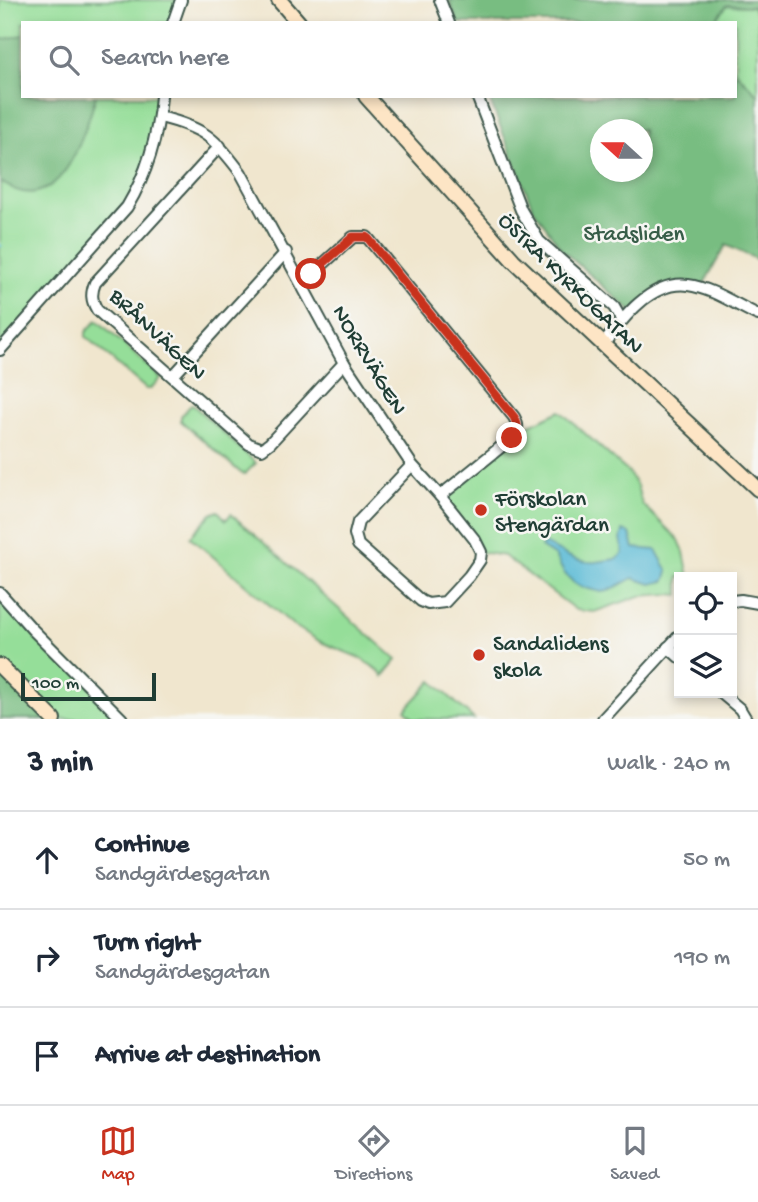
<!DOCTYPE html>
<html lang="en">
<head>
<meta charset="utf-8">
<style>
	:root { --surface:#fff; --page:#f2f2f3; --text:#1f2937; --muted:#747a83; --line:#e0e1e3; --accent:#c8321e }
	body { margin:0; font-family:"Gochi Hand",sans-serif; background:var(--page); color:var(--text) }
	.controls { position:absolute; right:21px; bottom:21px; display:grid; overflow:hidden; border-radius:0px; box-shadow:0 4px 10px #0003 }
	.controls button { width:63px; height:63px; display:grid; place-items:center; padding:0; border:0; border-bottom:2px solid var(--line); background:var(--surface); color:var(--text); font:35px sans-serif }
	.compass { position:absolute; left:590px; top:119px; width:63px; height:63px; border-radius:50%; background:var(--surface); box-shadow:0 4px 10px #0003; rotate:291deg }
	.scale { position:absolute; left:21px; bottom:18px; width:135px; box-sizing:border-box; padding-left:7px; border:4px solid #1f3d34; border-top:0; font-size:19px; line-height:24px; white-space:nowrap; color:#1f3d34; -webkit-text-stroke:5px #f6f6f2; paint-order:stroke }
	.stop { position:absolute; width:21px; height:21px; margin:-16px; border:5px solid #c8321e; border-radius:50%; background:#fff }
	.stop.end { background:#c8321e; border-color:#fff; box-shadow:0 2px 7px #0008 }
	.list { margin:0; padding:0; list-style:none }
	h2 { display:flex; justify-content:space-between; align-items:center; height:91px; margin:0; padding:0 28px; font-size:30px }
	h2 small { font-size:23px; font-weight:400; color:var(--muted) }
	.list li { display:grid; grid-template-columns:46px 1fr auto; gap:21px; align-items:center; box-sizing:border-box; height:98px; padding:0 28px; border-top:2px solid var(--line) }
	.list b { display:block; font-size:26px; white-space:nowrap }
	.list p { margin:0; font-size:23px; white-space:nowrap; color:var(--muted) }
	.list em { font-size:23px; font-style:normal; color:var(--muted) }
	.icon { flex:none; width:38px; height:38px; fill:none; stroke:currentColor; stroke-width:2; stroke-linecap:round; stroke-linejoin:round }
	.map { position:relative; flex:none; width:758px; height:719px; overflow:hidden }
	.search { position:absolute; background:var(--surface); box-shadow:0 4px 10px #0003; left:21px; right:21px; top:21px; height:77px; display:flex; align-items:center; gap:18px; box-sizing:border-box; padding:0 24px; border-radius:0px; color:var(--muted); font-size:26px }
	.sheet { height:385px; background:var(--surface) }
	nav { display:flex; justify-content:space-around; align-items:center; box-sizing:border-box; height:98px; border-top:2px solid var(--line); background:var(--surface); font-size:19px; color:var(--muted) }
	nav a { display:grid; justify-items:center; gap:4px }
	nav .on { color:var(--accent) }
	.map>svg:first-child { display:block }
</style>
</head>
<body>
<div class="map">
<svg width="758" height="719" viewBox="0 0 758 719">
	<rect width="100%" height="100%" fill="#f6f6f2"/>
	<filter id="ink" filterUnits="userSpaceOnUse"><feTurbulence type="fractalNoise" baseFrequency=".0143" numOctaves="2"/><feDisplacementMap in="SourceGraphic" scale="14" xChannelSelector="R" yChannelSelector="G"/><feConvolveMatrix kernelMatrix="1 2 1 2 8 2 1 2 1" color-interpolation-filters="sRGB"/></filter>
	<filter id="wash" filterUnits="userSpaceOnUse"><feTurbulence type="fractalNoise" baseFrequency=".00686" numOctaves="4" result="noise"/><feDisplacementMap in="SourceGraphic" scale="28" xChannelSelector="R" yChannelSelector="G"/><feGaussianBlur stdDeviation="1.57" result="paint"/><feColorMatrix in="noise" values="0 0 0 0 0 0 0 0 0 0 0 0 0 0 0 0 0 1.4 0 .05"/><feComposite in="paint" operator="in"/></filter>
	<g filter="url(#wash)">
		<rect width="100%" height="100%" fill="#f0e6ce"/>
		<!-- green -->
		<g fill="#95de99" stroke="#5a8e66" stroke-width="2">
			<polygon points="0,0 181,0 173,23 23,23 23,96 161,96 141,184 0,350"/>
			<polygon points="727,5 752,6 758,15 758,95 735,71 735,23 714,23"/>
			<polygon points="97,320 161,378 150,389 146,389 86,337 86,332"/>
			<polygon points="192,404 256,463 245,474 241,473 181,421 181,416"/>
			<polygon points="560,411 628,472 637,486 642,504 679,540 684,552 689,577 679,577 679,595 668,594 640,596 594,612 576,610 504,556 481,552 440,496 517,431"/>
			<polygon points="218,511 226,520 231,514 397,660 383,677 378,670 360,658 321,642 293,625 190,537 211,514"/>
			<polygon points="0,593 122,719 53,719 0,666"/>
			<polygon points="432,681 474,719 415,719 405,710"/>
		</g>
		<!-- forest -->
		<g fill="#78bd81" stroke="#4c7d5a" stroke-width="2" fill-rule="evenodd">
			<polygon points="449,0 758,0 758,15 752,6 727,5 714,23 458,23"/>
			<path d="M 23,35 L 23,96 L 96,96 C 84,138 58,224 0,181 L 0,40 Z"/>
			<path d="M 735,71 L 758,95 L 758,260 L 726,245 L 701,289 L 675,285 L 631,311 L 562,250 L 533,208 L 488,96 L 735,96 ZM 600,130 L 642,130 L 642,172 L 600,172 Z"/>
			<polygon points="0,666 53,719 0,719"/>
		</g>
		<!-- water -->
		<path fill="#57b9d5" stroke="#3b7b84" stroke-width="2" d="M 623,531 L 630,533 L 634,548 L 656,550 L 668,571 L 665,581 L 651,584 L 633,578 L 608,591 L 601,592 L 585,588 L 574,583 L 564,573 L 555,556 L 541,547 L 544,543 C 564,554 580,566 603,561 C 613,559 617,561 623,553 L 621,538 Z"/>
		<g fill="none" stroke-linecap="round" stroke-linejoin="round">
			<!-- stream -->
			<polyline stroke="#57b9d5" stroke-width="2.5" points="0,245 1,246"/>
		</g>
	</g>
	<g filter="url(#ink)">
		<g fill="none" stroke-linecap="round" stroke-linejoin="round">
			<defs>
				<g id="street">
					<polyline points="440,0 449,23"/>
					<polyline points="173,23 181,0"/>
					<polyline points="477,96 521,210 539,241 614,307 622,321"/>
					<path d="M 160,117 C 204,128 214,137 241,173 L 344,363 L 412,465 L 440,496 L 475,540 L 481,552 L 480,560 L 469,576 L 445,602 L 428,604 L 421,601 L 358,545 L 355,534 L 358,522 L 412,465"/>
					<path d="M 220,146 L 95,283 C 91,293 91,300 97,310 L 249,444 L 262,449 L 270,443 L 344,363"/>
					<path d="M 302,283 L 353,237 L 367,237 L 514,417 C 519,426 518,430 512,438 L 440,496"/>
					<path d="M 603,345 C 622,319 651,280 688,285 C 712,288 736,305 758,315"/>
					<path d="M 0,350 L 127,207 C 148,172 158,136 161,96"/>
					<polyline points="173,376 286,252"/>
					<polyline points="0,593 32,629 122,719"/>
					<polyline points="732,601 741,600 758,603"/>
					<polyline points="668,647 679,657"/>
					<polyline points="721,693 740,709 746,719"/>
					<polyline points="603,719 679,636"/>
				</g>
				<g id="secondary">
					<polyline points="279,0 299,23"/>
					<polyline points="366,96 513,260 758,489"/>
					<polyline points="0,666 53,719"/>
				</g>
			</defs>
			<!-- street casing -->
			<use href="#street" stroke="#3e564b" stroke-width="14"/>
			<!-- secondary casing -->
			<use href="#secondary" stroke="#3e564b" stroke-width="18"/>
			<!-- street -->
			<use href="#street" stroke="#fff" stroke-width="10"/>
			<!-- secondary -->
			<use href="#secondary" stroke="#fde5c5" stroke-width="14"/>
		</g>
	</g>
	<g fill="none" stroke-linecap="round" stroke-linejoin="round" filter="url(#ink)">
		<!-- route -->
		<path stroke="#c8321e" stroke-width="9" d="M 311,274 L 353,237 L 367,237 L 514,417 C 519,426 518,430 512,438"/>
	</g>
	<!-- markers -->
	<g fill="#c8321e" stroke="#f6f6f2" stroke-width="2.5">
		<circle cx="481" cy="510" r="7"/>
		<circle cx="479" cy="655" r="7"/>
	</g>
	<g text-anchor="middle" stroke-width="5" stroke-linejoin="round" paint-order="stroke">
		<!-- park labels -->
		<g font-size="23" fill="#375d48" stroke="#f6f6f2">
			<text x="634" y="240">Stadsliden</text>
		</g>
		<!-- street labels -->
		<g font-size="23" fill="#1f3d34" stroke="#f6f6f2">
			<text transform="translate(572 282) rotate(44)" y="8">ÖSTRA KYRKOGATAN</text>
			<text transform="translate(159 333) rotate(43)" y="8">BRÅNVÄGEN</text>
			<text transform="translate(371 359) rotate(59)" y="8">NORRVÄGEN</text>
		</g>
		<!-- poi labels -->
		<g font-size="23" fill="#1f3d34" stroke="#f6f6f2" text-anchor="start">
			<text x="495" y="505">Förskolan<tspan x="495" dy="26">Stengärdan</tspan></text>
			<text x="493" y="650">Sandalidens<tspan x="493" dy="26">skola</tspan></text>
		</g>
	</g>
</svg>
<div class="controls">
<button><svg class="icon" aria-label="locate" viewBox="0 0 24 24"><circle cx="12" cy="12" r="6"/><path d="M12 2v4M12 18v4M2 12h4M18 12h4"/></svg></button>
<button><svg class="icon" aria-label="layers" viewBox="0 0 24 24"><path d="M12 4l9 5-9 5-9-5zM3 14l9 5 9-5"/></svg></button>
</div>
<svg class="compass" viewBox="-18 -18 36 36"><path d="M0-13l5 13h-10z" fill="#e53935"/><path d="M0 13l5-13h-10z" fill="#747a83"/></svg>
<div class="scale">100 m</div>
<div class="stop" style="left:311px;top:274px"></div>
<div class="stop end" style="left:512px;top:438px"></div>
<div class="search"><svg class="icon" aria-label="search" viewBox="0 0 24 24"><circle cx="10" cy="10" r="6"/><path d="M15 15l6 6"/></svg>Search here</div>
</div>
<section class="sheet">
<h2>3 min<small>Walk · 240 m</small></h2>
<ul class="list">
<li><svg class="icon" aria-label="ahead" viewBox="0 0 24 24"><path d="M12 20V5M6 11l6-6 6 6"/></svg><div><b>Continue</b><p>Sandgärdesgatan</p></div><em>50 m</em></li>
<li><svg class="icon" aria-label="right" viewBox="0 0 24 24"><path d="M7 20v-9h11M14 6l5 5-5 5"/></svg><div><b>Turn right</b><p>Sandgärdesgatan</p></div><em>190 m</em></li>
<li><svg class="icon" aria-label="arrive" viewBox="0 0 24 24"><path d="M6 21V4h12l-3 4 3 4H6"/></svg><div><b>Arrive at destination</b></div></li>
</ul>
</section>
<nav>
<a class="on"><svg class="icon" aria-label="map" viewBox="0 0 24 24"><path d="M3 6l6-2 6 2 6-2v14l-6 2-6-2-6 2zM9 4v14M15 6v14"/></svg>Map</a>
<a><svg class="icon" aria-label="directions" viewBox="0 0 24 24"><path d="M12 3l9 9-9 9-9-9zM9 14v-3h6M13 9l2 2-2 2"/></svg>Directions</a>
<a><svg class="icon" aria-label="saved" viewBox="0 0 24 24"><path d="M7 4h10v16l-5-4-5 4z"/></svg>Saved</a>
</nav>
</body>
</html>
